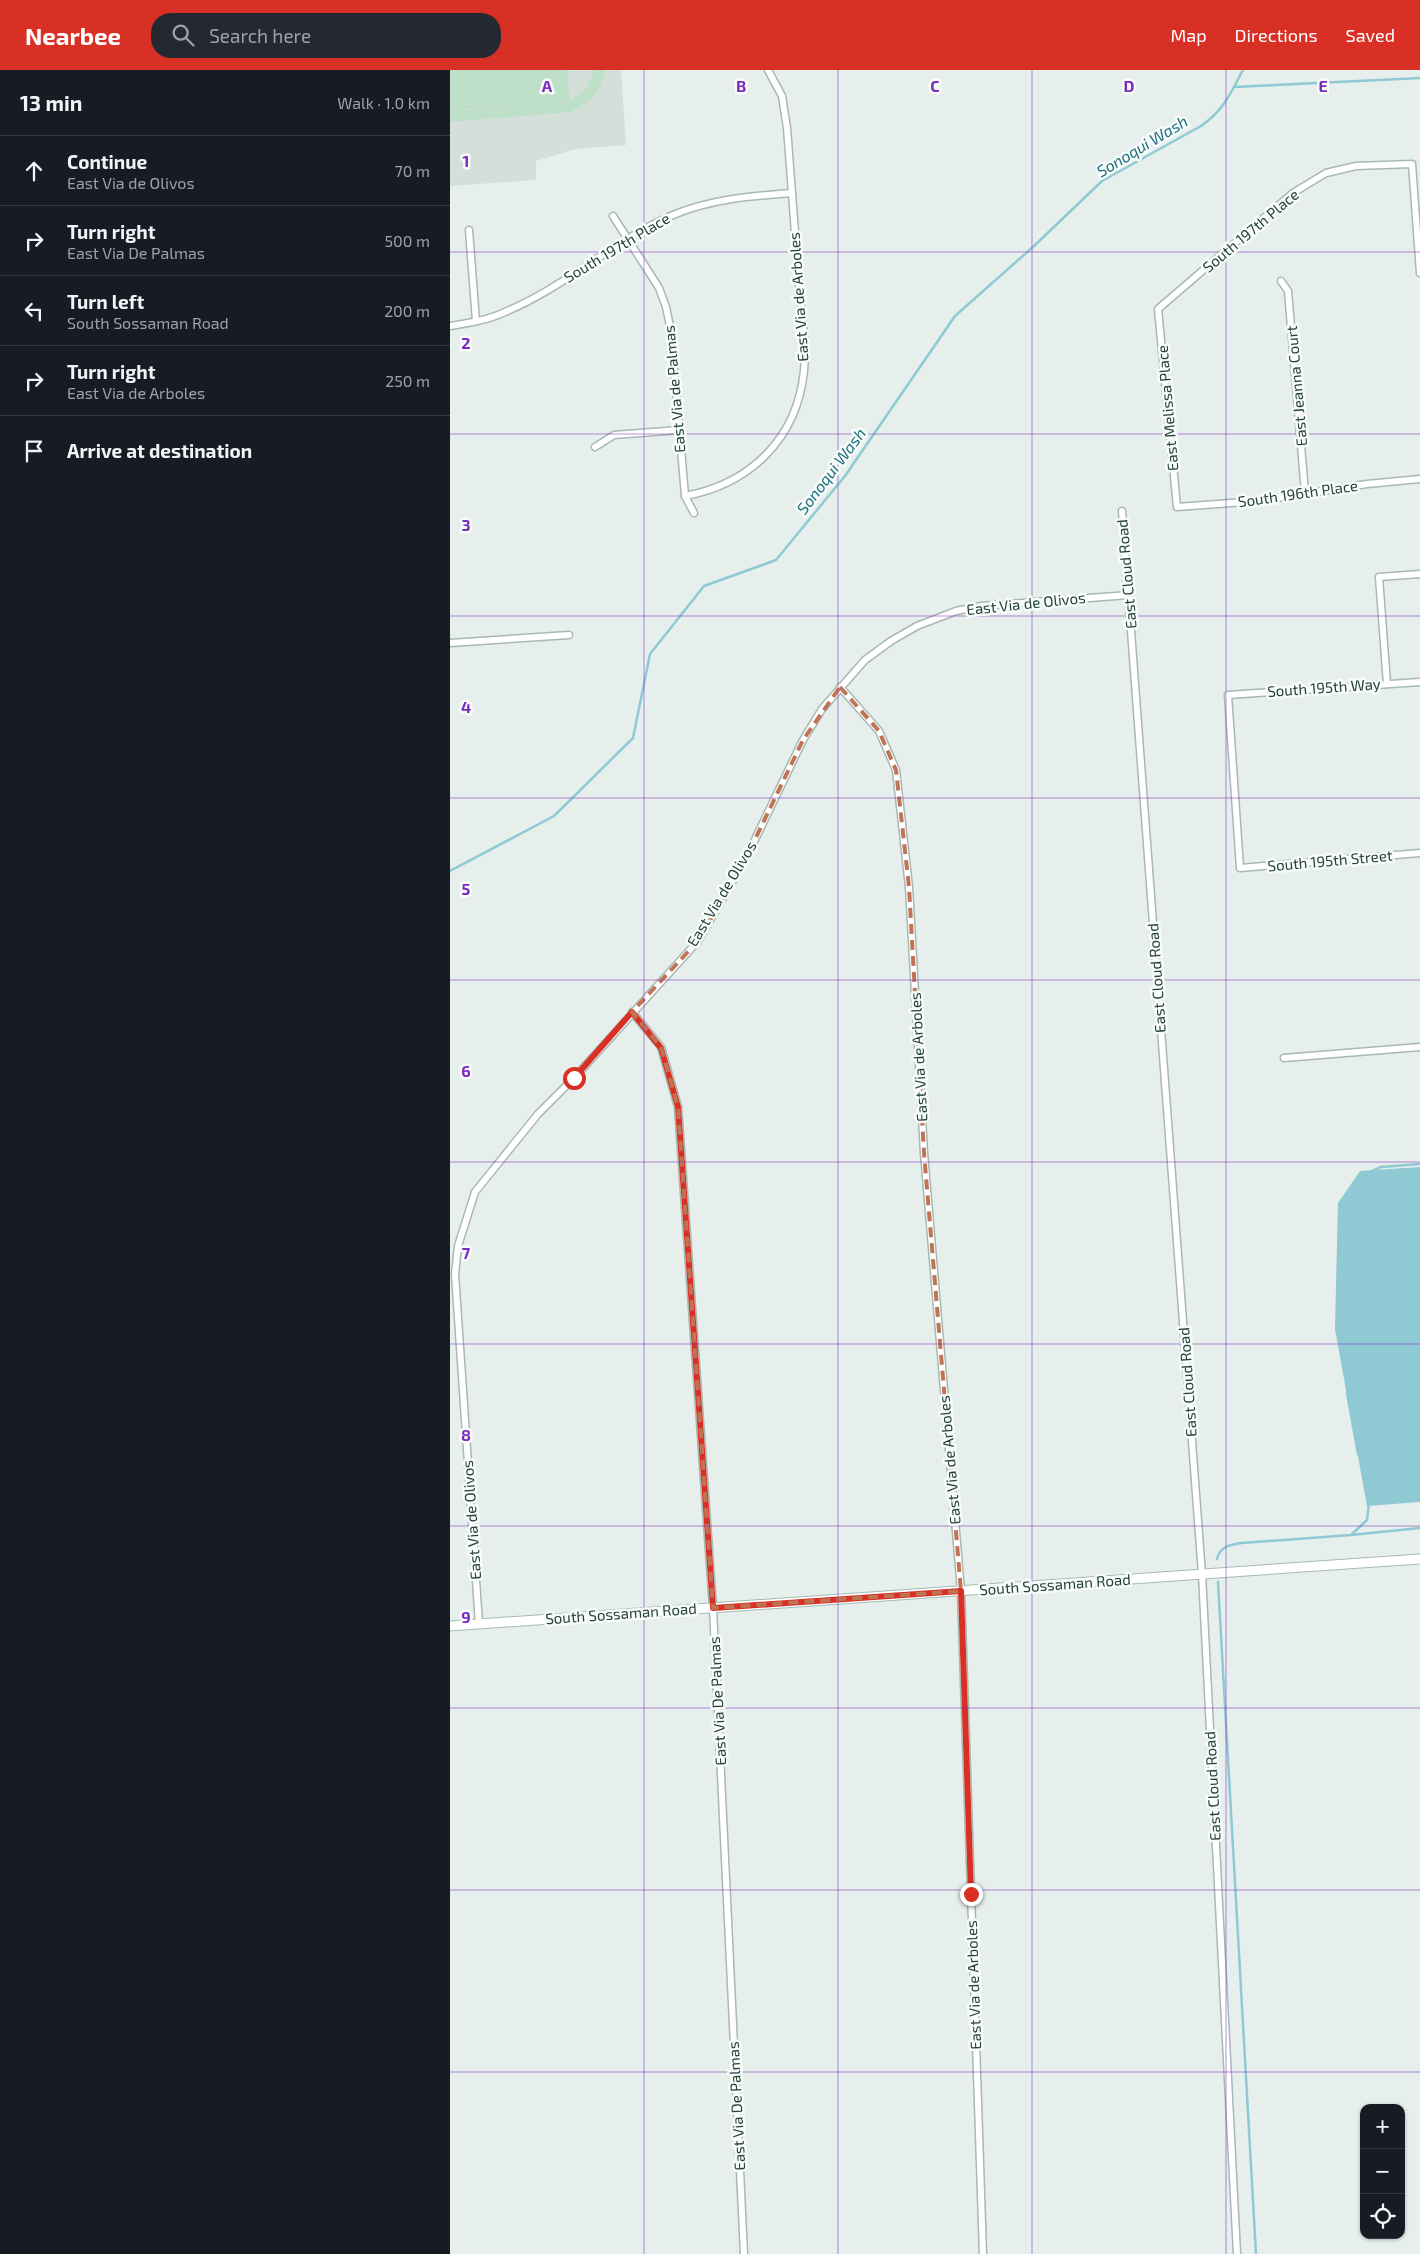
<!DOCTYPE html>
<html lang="en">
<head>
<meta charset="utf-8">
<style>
	:root { --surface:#171b24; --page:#242831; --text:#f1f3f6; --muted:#9ea1a6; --line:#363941; --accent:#d93025 }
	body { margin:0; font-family:"Exo 2",sans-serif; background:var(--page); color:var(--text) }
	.controls { position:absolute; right:15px; bottom:15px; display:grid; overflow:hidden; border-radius:10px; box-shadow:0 1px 4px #0004 }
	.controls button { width:45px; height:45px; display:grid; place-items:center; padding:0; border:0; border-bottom:1px solid var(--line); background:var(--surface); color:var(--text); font:25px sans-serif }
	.stop { position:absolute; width:15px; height:15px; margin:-11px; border:4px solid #d93025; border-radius:50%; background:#fff }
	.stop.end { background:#d93025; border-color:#fff; box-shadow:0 1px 5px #0008 }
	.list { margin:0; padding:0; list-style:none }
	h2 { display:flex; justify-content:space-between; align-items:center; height:65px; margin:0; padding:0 20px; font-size:21px }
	h2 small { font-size:16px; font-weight:400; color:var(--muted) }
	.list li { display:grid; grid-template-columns:32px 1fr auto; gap:15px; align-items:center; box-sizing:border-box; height:70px; padding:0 20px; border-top:1px solid var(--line) }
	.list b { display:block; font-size:19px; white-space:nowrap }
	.list p { margin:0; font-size:16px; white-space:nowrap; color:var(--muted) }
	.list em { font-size:16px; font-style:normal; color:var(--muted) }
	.icon { flex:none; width:28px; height:28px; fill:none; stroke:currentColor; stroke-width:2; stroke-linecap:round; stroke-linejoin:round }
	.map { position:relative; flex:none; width:970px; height:2184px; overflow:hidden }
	header { display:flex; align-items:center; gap:30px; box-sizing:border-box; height:70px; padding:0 25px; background:var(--accent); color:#fff }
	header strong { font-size:24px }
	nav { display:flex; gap:28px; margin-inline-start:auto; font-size:18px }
	.search { width:350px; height:45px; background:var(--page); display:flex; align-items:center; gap:12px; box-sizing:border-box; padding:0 18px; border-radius:20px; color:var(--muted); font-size:19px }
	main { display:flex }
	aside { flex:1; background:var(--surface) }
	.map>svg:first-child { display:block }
</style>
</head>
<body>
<header>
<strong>Nearbee</strong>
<div class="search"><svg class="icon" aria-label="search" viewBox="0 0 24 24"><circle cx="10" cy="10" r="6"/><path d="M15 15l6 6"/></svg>Search here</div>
<nav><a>Map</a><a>Directions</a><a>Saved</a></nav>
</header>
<main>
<aside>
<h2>13 min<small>Walk · 1.0 km</small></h2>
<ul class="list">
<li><svg class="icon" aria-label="ahead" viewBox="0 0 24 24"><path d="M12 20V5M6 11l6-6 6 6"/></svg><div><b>Continue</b><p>East Via de Olivos</p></div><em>70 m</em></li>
<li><svg class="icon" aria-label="right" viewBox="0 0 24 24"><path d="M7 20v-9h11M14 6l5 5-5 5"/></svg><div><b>Turn right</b><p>East Via De Palmas</p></div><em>500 m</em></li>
<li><svg class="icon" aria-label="left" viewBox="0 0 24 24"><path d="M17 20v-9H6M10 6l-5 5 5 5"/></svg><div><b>Turn left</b><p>South Sossaman Road</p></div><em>200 m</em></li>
<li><svg class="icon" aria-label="right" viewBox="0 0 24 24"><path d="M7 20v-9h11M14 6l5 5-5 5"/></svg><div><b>Turn right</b><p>East Via de Arboles</p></div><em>250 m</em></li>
<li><svg class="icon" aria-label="arrive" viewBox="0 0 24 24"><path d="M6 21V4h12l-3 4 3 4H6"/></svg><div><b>Arrive at destination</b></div></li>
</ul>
</aside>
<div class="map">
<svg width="970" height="2184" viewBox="0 0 970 2184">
	<rect width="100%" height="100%" fill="#e6efeb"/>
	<!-- built -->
	<polygon fill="#d4dfda" points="0,0 171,0 176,75 125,79 86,91 86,110 0,116"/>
	<!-- green -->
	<polygon fill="#bfe0c8" points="0,0 117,0 120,31 137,18 144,0 155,0 151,16 142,29 121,42 0,52 0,41 118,32 0,40"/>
	<!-- water -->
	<polygon fill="#8ec9d4" points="970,1097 970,1432 917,1436 885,1259 888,1133 910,1101"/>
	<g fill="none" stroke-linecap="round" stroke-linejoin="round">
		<!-- stream -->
		<g stroke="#8ec9d4" stroke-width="2.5">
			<polyline points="784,17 970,8"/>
			<path d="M 0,801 L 104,746 L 183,668 L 200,584 L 254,516 L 326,490 L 395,406 L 505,246 L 584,176 L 652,111 L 751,56 C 774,40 780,24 793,0"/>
			<polyline points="922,1101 931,1097 970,1094"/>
			<polyline points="897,1323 908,1384"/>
			<polyline points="901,1465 917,1450 919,1433"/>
			<path d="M 767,1489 C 770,1476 780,1475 791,1473 L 901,1465 L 970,1458"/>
			<polyline points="768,1512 806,2184"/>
		</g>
		<defs>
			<g id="minor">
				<polyline points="163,146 209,218 216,237 221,261 235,426 244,443"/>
				<polyline points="19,160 26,251"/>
				<polyline points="970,203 962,94 906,96 876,103 843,123 708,239 727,437 808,431 917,414 970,409"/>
				<polyline points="831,211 838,221 855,423"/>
				<path d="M 0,256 C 19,253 38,250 55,242 C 115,217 163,171 223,145 C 261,129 301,126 342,123"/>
				<polyline points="145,377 164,365 229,360"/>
				<path d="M 235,426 C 300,414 347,369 354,301 C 357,269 350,234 348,202 C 344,154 341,106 337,58 L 332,26 L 318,0"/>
				<polyline points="672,441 752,1504 787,2184"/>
				<polyline points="0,573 119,565"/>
				<polyline points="970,612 778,625 790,798 970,783"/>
				<polyline points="937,614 929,507 970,504"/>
				<polyline points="390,617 429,661 446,700 459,817 474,1083 511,1521 533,2184"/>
				<polyline points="182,942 211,977 228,1037 263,1538 294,2184"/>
				<polyline points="834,988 970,977"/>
				<polyline points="29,1554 5,1204 8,1176 25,1122 88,1044 124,1008 248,871 297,786 353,670 372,639 415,590 441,571 467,556 506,541 531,536 679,525"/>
			</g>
			<polyline id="secondary" points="0,1556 970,1489"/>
		</defs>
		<!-- minor casing -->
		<use href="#minor" stroke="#a8b8b2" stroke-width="9"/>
		<!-- secondary casing -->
		<use href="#secondary" stroke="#a4bbb3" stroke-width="11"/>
		<!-- minor -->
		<use href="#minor" stroke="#fff" stroke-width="6"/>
		<!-- secondary -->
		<use href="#secondary" stroke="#fff" stroke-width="9"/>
	</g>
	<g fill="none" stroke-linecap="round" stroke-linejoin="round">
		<!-- route -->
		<polyline stroke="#d93025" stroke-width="6" points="124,1008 182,942 211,978 228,1037 263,1538 511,1521 521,1824"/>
	</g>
	<!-- marked area -->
	<path fill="none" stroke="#c07456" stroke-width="4" stroke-dasharray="10 6" stroke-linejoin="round" d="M 390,617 L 429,661 L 446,700 L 459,817 L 474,1083 L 511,1521 L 263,1538 L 228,1037 L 211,977 L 182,942 L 248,871 L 297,786 L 353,670 Z"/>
	<!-- grid -->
	<path fill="none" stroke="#7b2cbf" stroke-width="1" stroke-opacity="0.55" d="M 194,0 L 194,2184M 388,0 L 388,2184M 582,0 L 582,2184M 776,0 L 776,2184M 0,182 L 970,182M 0,364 L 970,364M 0,546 L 970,546M 0,728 L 970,728M 0,910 L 970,910M 0,1092 L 970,1092M 0,1274 L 970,1274M 0,1456 L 970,1456M 0,1638 L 970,1638M 0,1820 L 970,1820M 0,2002 L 970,2002"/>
	<g text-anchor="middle" stroke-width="5" stroke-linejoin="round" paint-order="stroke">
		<!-- street labels -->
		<g font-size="15" fill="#24423a" stroke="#f7fbf9">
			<text transform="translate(801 161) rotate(-40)" y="5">South 197th Place</text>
			<text transform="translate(167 178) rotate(-31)" y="5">South 197th Place</text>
			<text transform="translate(349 227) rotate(-94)" y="5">East Via de Arboles</text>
			<text transform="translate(847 316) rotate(-95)" y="5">East Jeanna Court</text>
			<text transform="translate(225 319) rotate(-95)" y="5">East Via de Palmas</text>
			<text transform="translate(718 338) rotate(-95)" y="5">East Melissa Place</text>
			<text transform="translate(848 424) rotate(-8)" y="5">South 196th Place</text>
			<text transform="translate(677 504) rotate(-95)" y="5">East Cloud Road</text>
			<text transform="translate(576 534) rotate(-6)" y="5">East Via de Olivos</text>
			<text transform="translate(874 618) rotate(-4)" y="5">South 195th Way</text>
			<text transform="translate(880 791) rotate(-5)" y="5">South 195th Street</text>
			<text transform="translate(272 824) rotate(-59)" y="5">East Via de Olivos</text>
			<text transform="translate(707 908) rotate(-94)" y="5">East Cloud Road</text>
			<text transform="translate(469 987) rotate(-93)" y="5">East Via de Arboles</text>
			<text transform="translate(738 1312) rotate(-94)" y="5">East Cloud Road</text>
			<text transform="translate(500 1390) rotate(-95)" y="5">East Via de Arboles</text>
			<text transform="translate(22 1450) rotate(-94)" y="5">East Via de Olivos</text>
			<text transform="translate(605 1515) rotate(-4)" y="5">South Sossaman Road</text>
			<text transform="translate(171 1544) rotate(-4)" y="5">South Sossaman Road</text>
			<text transform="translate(268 1631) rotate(-93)" y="5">East Via De Palmas</text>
			<text transform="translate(763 1716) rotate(-93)" y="5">East Cloud Road</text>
			<text transform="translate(524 1915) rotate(-92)" y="5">East Via de Arboles</text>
			<text transform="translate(287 2036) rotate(-93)" y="5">East Via De Palmas</text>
		</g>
		<!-- water labels -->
		<g font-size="16" font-style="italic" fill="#1c6f80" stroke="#f7fbf9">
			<text transform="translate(692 76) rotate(-31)" y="6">Sonoqui Wash</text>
			<text transform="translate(381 401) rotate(-53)" y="6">Sonoqui Wash</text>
		</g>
	</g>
	<g font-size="16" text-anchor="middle" font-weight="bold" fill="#7b2cbf" stroke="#f7fbf9" stroke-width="5" stroke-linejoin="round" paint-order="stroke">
		<text x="97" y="22">A</text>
		<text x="291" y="22">B</text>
		<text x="485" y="22">C</text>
		<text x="679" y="22">D</text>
		<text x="873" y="22">E</text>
		<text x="16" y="97">1</text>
		<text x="16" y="279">2</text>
		<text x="16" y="461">3</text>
		<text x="16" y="643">4</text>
		<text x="16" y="825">5</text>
		<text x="16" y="1007">6</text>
		<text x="16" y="1189">7</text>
		<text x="16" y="1371">8</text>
		<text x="16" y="1553">9</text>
	</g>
</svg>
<div class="controls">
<button>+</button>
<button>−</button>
<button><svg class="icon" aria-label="locate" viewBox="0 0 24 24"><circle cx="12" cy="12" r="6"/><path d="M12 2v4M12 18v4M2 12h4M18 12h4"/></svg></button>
</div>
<div class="stop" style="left:124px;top:1008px"></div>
<div class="stop end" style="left:521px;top:1824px"></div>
</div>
</main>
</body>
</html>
